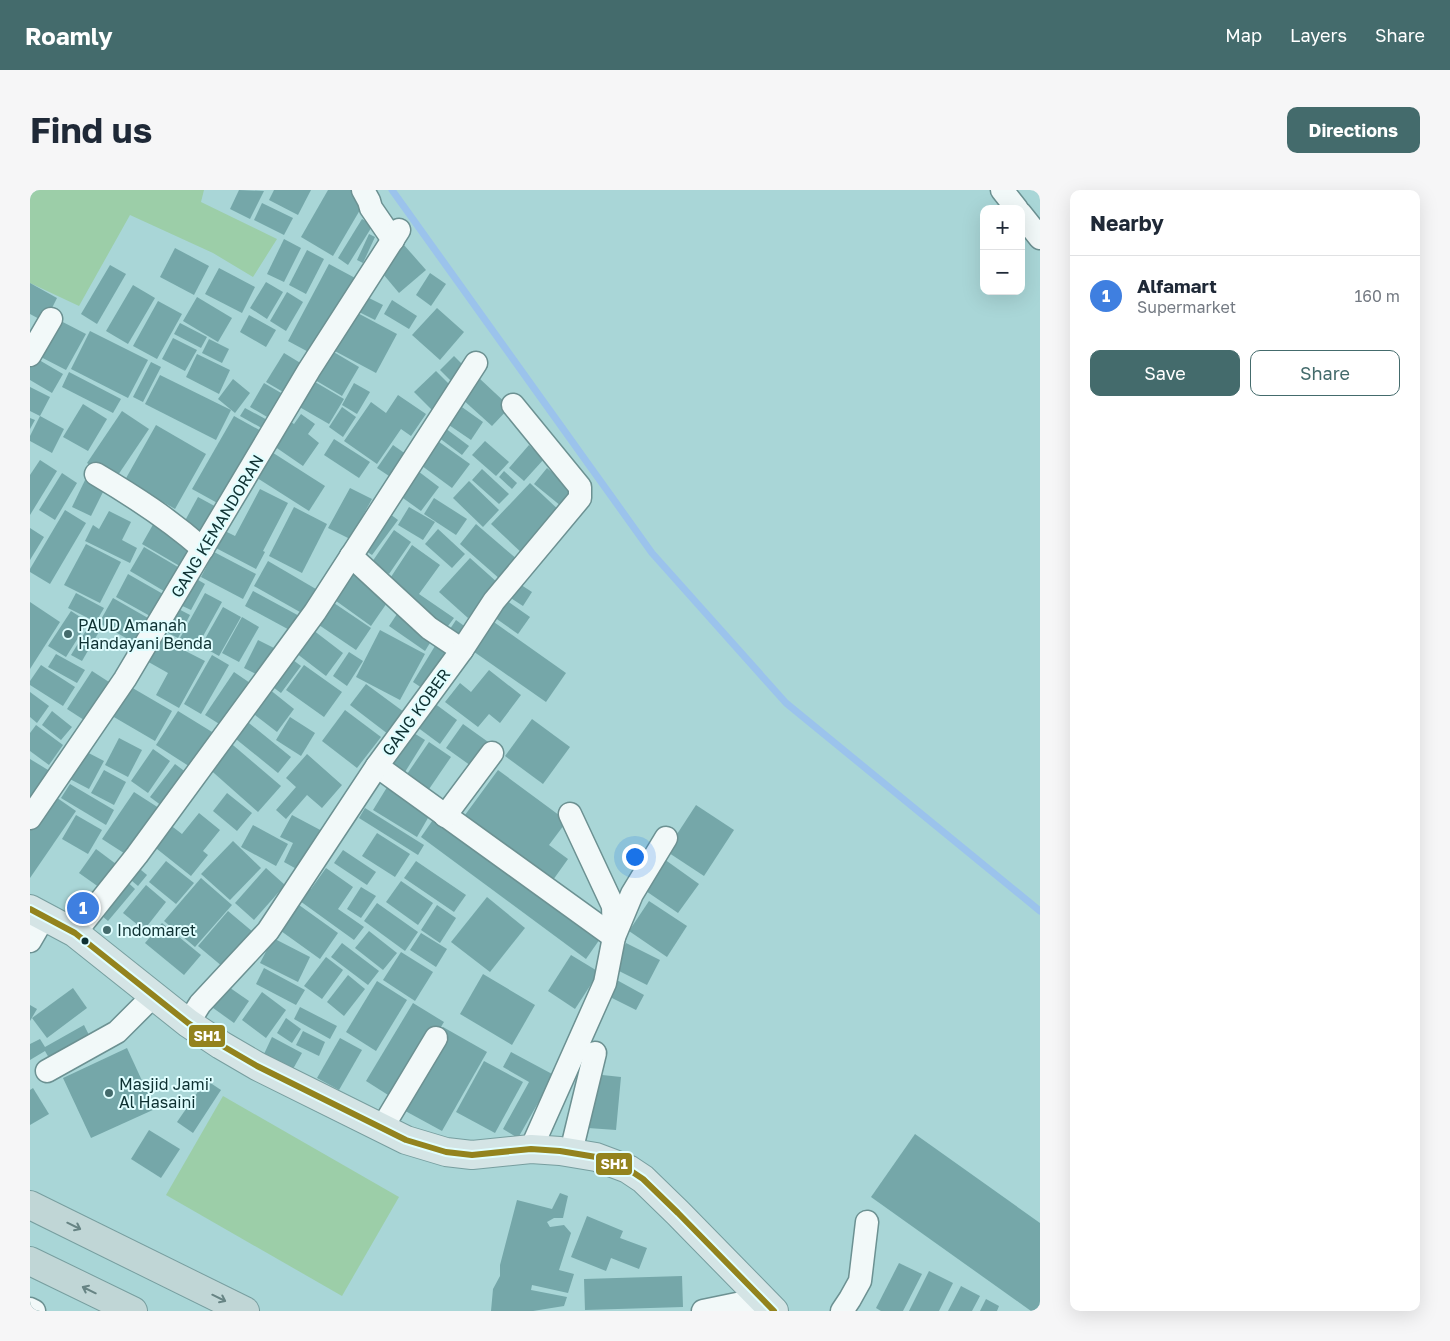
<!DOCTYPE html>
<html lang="en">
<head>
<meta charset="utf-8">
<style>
	:root { --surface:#fff; --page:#f6f6f7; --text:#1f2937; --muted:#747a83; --line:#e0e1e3; --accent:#446b6c }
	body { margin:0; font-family:"Golos Text",sans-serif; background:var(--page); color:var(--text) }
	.controls { position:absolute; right:15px; top:15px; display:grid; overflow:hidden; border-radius:10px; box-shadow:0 5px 20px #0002 }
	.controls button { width:45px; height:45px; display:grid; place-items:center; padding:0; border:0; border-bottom:1px solid var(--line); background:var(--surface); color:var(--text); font:25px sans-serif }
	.you { position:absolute; left:604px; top:666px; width:18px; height:18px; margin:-12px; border:4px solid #fff; border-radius:50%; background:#1a73e8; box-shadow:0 0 0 8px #1a73e833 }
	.badge { display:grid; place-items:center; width:32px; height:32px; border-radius:50%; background:var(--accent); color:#fff; font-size:16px; font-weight:700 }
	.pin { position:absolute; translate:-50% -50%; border:2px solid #fff; box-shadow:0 1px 5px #0006 }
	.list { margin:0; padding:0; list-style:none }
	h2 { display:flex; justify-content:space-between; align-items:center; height:65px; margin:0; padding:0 20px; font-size:21px }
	h2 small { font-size:16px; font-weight:400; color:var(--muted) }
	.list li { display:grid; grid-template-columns:32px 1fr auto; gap:15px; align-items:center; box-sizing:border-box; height:80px; padding:0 20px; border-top:1px solid var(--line) }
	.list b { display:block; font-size:19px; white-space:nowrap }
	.list p { margin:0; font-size:16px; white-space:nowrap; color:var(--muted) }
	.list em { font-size:16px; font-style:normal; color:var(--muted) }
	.actions { display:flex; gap:10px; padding:15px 20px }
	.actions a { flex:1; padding:11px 0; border:1px solid var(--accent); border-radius:10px; text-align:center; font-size:18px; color:var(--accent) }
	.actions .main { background:var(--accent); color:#fff }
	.map { position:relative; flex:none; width:1010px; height:1121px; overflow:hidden; border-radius:10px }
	header { display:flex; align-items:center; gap:30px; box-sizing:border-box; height:70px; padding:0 25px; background:var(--accent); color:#fff }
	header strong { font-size:24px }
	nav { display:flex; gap:28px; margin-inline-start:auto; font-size:18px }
	.intro { display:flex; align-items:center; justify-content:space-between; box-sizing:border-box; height:120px; padding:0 30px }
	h1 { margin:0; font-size:35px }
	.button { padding:12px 22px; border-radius:10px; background:var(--accent); color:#fff; font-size:18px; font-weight:700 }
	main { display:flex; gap:30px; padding:0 30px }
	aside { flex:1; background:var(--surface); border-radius:10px; box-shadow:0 5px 20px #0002 }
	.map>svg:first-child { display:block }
</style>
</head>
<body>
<header>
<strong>Roamly</strong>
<nav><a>Map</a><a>Layers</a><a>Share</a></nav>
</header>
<div class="intro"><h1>Find us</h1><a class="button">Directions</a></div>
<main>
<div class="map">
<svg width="1010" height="1121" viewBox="0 0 1010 1121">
	<rect width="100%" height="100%" fill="#a9d6d7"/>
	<!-- green -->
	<g fill="#9ccea8">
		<polygon points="0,0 174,0 171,12 247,49 223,87 183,63 100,25 49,116 0,93"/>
		<polygon points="193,906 369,1007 312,1106 136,1005"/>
	</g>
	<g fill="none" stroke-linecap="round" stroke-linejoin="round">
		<!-- stream -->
		<polyline stroke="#9bc3ec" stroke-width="7" points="362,0 622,363 756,513 1010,721"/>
	</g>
	<!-- building -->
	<g fill="#75a7a9">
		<polygon points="209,0 234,1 220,29 200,19"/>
		<polygon points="244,0 281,0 268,25 239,10"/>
		<polygon points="298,0 323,0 337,8 303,66 271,47"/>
		<polygon points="232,13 263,28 254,45 224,30"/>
		<polygon points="332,29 343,35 318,75 308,68"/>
		<polygon points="339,44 345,47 333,73 327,70"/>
		<polygon points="254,49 271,58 254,92 237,84"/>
		<polygon points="374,55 396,80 369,103 348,78"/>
		<polygon points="145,58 179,76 164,105 130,87"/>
		<polygon points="277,60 294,69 276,104 259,95"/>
		<polygon points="299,74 327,89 286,166 258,151"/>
		<polygon points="80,75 96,84 67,134 51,124"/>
		<polygon points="189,78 225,97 212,123 175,104"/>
		<polygon points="400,83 416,94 401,116 386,105"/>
		<polygon points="236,92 253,102 237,129 220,118"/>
		<polygon points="0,93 27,108 15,132 0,124"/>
		<polygon points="103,95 125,108 98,154 76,141"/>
		<polygon points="257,102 273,112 256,141 240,131"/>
		<polygon points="331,104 353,115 345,130 323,119"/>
		<polygon points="167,107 202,128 188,152 153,131"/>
		<polygon points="362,110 387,126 379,139 354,124"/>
		<polygon points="128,111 152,124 127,169 103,156"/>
		<polygon points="407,118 434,142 410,170 382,145"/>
		<polygon points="322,120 367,144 346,183 301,159"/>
		<polygon points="219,125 246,140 236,157 210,142"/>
		<polygon points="25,128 56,144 36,180 5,164"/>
		<polygon points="150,133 177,147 171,158 144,144"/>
		<polygon points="60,141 118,170 98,208 41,179"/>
		<polygon points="143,148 167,160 155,181 132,169"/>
		<polygon points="179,149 199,159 192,173 172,163"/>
		<polygon points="302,161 329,177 312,206 285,190"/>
		<polygon points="254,163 277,177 260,206 236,192"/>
		<polygon points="167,164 200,180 189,204 156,187"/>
		<polygon points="424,166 439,181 425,195 410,180"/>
		<polygon points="4,167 33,184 22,203 0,190 0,174"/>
		<polygon points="121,172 131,177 113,212 103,207"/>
		<polygon points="406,181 426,201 405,223 384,202"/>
		<polygon points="39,182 91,209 83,223 32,197"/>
		<polygon points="130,185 201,220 186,250 115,214"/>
		<polygon points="449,188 480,217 462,236 431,208"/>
		<polygon points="203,189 220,203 205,223 188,209"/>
		<polygon points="280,189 314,209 299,234 266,215"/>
		<polygon points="234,193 258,207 244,231 220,217"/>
		<polygon points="324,193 340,202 327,224 312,215"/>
		<polygon points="0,197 20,207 10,226 0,221"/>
		<polygon points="368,205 396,224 381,246 371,239 347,274 314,251 341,212 356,223"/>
		<polygon points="53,214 77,229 58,261 33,247"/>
		<polygon points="429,215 453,232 441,250 416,233"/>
		<polygon points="312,217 326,227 313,247 299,237"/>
		<polygon points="215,218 241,232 237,241 210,226"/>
		<polygon points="92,221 119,239 84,291 57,273"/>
		<polygon points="271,224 285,234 278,244 289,253 273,276 241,254 258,230 264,234"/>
		<polygon points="10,226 34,239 22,263 0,251 0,246"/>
		<polygon points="204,226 233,242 191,315 162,299"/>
		<polygon points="0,228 5,230 0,239"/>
		<polygon points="126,235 176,264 145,319 95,290"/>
		<polygon points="411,235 439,256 432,265 404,244"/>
		<polygon points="304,249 340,272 329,288 294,265"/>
		<polygon points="405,249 440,274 422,298 388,273"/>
		<polygon points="455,251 479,272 466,286 442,265"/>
		<polygon points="363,255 380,267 365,290 347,278"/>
		<polygon points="499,255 514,269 494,291 479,278"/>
		<polygon points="237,259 295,296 279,321 221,284"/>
		<polygon points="10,270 27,281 0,325 0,285"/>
		<polygon points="384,278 409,297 391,321 366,303"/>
		<polygon points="517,278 544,301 531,316 504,294"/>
		<polygon points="452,279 479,304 469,314 442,290"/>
		<polygon points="474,281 487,293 482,299 469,287"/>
		<polygon points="32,283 47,293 25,330 9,320"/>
		<polygon points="57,286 76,296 61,326 42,317"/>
		<polygon points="439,291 469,320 453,337 423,308"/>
		<polygon points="500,293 532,323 494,365 461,334"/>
		<polygon points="320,298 342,309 331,329 338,333 328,353 298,338"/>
		<polygon points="230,299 258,313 233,361 235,362 226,379 184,357 193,340 205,346"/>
		<polygon points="168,307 190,319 172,350 151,338"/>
		<polygon points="404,308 437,329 426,345 394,324"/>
		<polygon points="264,317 297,334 272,383 239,366"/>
		<polygon points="379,317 405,332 393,350 368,335"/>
		<polygon points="35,320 56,333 20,394 0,382 0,379"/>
		<polygon points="79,321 101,332 92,350 107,358 100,373 55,351 63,335 69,339"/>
		<polygon points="356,321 368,330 342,365 330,357"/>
		<polygon points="125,331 166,355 153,378 112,354"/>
		<polygon points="446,334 488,370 471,390 430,354"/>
		<polygon points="0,338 14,347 0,370"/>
		<polygon points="408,339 435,364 422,378 395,354"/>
		<polygon points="364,340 381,352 359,384 342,372"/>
		<polygon points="56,354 91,372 70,413 34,395"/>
		<polygon points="382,355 410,375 389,404 424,428 415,440 357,393"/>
		<polygon points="114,357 153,380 139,404 100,381"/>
		<polygon points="184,362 226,384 213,409 171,387"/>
		<polygon points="440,368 468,393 438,428 409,402"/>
		<polygon points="238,371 291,402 277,426 224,396"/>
		<polygon points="322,380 361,407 341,436 302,408"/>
		<polygon points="98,384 133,404 120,426 86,407"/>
		<polygon points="158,384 175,394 161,420 144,412"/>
		<polygon points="485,391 502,402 493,416 476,405"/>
		<polygon points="223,401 273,428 265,443 215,416"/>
		<polygon points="46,403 74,418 66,432 38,418"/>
		<polygon points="175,403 192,412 167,457 150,448"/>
		<polygon points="83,408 118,428 105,453 69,433"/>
		<polygon points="473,408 500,427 488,444 461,425"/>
		<polygon points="301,411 341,438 326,460 286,433"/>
		<polygon points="0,412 30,432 0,479"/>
		<polygon points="141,415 160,425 148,448 128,438"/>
		<polygon points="193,417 211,427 189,466 171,456"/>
		<polygon points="41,421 58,432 36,467 18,456"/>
		<polygon points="367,424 403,448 395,461 359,436"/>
		<polygon points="212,427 229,437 209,472 192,463"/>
		<polygon points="426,430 437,438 429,449 418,442"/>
		<polygon points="461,430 536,483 516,512 440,459"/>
		<polygon points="60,434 70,440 52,471 41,465"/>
		<polygon points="283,440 313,463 296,486 266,463"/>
		<polygon points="350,440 395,464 370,510 326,487"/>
		<polygon points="128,447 175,471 149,518 126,505 138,483 115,470"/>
		<polygon points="228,450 246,459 232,487 214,478"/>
		<polygon points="408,451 424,461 398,502 383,492"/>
		<polygon points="319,462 333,471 317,496 303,486"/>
		<polygon points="26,464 55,480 47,493 18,477"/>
		<polygon points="255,464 271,476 251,503 236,492"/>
		<polygon points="182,465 199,475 171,524 154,514"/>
		<polygon points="11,475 45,497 33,516 0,495 0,491"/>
		<polygon points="274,475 312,502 294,527 256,500"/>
		<polygon points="459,480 491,505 470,533 459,524 448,537 415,512 430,493 441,502"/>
		<polygon points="62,481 79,492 54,530 37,519"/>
		<polygon points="204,482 223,495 194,537 175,525"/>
		<polygon points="94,493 142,521 125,551 77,523"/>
		<polygon points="336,494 374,522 358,544 320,515"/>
		<polygon points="234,495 264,519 247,542 216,518"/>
		<polygon points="0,502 19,516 7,533 0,527"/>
		<polygon points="404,513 427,530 410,554 387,537"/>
		<polygon points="315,520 351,547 327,578 292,551"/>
		<polygon points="22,521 42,537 31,550 12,535"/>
		<polygon points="148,521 187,545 165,580 126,555"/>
		<polygon points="260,527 285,543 271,566 246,550"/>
		<polygon points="214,529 261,567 248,583 201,545"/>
		<polygon points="502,529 540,557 513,594 475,566"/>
		<polygon points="433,534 461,554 444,578 416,558"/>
		<polygon points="6,535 33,555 19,575 0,561 0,543"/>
		<polygon points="379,540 395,550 370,590 354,580"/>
		<polygon points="89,548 112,560 98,587 75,575"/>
		<polygon points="197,550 251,596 228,622 176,576"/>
		<polygon points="399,552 421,567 397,602 375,587"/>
		<polygon points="51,559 74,571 59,599 36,587"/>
		<polygon points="123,559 140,571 118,603 101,591"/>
		<polygon points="277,564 312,595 292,618 277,605 256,629 246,620 266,597 256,588"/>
		<polygon points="0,569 23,583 0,611"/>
		<polygon points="145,574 161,586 136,619 120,607"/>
		<polygon points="74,580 96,592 84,615 61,603"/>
		<polygon points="468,580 537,631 519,655 538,669 523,690 435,625"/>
		<polygon points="40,594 84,620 76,635 31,608"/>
		<polygon points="359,594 402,621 387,647 343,620"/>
		<polygon points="104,602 132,620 100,667 72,649"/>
		<polygon points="197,603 222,623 207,641 183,621"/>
		<polygon points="23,605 46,621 0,688 0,639"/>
		<polygon points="666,615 704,640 674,686 636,661"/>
		<polygon points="335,618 394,655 388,665 329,628"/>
		<polygon points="169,623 190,640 173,661 178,665 161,686 122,655 139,634 152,644"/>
		<polygon points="407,624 572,746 556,769 391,647"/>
		<polygon points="46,625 72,640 58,664 32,649"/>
		<polygon points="262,625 294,642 272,682 254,672 263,653 250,647"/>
		<polygon points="223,635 258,654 246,676 211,657"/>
		<polygon points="347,643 380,664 365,687 332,666"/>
		<polygon points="203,651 231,678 200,710 171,684"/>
		<polygon points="66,659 90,677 73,700 49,683"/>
		<polygon points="313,660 346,682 337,695 304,673"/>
		<polygon points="634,669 669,694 648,723 613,699"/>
		<polygon points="136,671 164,693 146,714 119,692"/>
		<polygon points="386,671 436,705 424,722 374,688"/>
		<polygon points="104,674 117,685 108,696 95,685"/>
		<polygon points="236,678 255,695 224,730 205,713"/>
		<polygon points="296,678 323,697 308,719 334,737 324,750 270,711 279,698 281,699"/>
		<polygon points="93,688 105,699 78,731 65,720"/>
		<polygon points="171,688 202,715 165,757 134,731"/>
		<polygon points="371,691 403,713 388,735 356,712"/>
		<polygon points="116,695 136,712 114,740 93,723"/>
		<polygon points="331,697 346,706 331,728 317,719"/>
		<polygon points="457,707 495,738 460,782 421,752"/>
		<polygon points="619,711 657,736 637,767 599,741"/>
		<polygon points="347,713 388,742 375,761 334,731"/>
		<polygon points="269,715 308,743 290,769 251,741"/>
		<polygon points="407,715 426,728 410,753 391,740"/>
		<polygon points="198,721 223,742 193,777 168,756"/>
		<polygon points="132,733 171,765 154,785 115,753"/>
		<polygon points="339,741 367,763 353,780 325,758"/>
		<polygon points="391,743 417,759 406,777 380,760"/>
		<polygon points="243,748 280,767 268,792 230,773"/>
		<polygon points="312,753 349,781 338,795 301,767"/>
		<polygon points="596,753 630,770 617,795 583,778"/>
		<polygon points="371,762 403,782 385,811 353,790"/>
		<polygon points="541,765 569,782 545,819 518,801"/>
		<polygon points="296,767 313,780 292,809 274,796"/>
		<polygon points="234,778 275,800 266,815 226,794"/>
		<polygon points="453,784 505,815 482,855 430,824"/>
		<polygon points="318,785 335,799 314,826 297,812"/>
		<polygon points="585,789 614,805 606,820 576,805"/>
		<polygon points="347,791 377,810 346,861 316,842"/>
		<polygon points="193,793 219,811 204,833 179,815"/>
		<polygon points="43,798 57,818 17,848 2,828"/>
		<polygon points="232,802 256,820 236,848 212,830"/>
		<polygon points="383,813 414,832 366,910 336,891"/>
		<polygon points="0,815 7,819 0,831"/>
		<polygon points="270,817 307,836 300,849 264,829"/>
		<polygon points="256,828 271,839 262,853 247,843"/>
		<polygon points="54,835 59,845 19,868 15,861 0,870 0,854 10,849 15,857"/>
		<polygon points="413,837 457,862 412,941 368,917"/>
		<polygon points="273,841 295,852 289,866 266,855"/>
		<polygon points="242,847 272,863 263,879 234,864"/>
		<polygon points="310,848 332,860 309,900 287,888"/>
		<polygon points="97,858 125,919 61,948 33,888"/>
		<polygon points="481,862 524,885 488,948 473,939 499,892 473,877"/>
		<polygon points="454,871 493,892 465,943 426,922"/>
		<polygon points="563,884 591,887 586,940 558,938"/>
		<polygon points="176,890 191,900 163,943 147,932"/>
		<polygon points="3,898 19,924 0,935 0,900"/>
		<polygon points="119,940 150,959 131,988 101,969"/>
		<polygon points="885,944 1010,1033 1010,1115 1006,1121 1001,1121 841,1007"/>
		<polygon points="530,1003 538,1006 533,1028 524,1028 517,1032 520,1037 534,1035 541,1043 529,1080 544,1084 538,1103 502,1095 501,1100 537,1107 534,1116 503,1121 461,1121 463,1099 470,1086 470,1075 487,1010 522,1019"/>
		<polygon points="557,1026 593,1041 590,1048 617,1058 609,1079 581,1068 576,1081 541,1067"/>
		<polygon points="869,1073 892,1084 873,1121 851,1121 846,1118"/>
		<polygon points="899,1081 923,1093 909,1121 879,1121"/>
		<polygon points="652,1086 653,1117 555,1120 554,1089"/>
		<polygon points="931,1096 950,1106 942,1121 918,1121"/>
		<polygon points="956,1109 969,1116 967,1121 950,1121"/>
	</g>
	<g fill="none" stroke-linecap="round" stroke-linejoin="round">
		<defs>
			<g id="minor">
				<polyline points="333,0 339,11 341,18 363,50"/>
				<polyline points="972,0 987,19"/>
				<polyline points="991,24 1010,48"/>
				<polyline points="0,165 21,129"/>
				<path d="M 66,284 C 105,307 139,329 173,359"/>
				<polyline points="321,366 399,438 432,460"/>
				<polyline points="347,576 584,747 602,704 636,648"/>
				<polyline points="415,626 462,563"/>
				<polyline points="0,628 95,489 279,180 369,40"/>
				<polyline points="45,743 107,665 285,422 446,173"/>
				<polyline points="0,751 14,727"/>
				<polyline points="158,833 170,814 238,741 347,576 432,460 464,411 550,308 550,297 483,215"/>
				<polyline points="17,881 87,842 123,806"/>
				<polyline points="352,938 406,848"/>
				<polyline points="501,959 575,793 584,747 583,716 540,624"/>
				<polyline points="541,962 565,863"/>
				<polyline points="0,1119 4,1121"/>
				<polyline points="673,1121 731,1109"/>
				<polyline points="812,1121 820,1109 830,1091 837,1032"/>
			</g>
			<polyline id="major" points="0,719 45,743 158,833 191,855 227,876 376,950 416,962 442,965 501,959 530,961 566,967 598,979 613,989 648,1023 744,1121"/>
			<g id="highway">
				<polyline points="0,1015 215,1121"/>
				<polyline points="0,1071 103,1121"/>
			</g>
		</defs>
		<!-- minor casing -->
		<use href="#minor" stroke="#6c9192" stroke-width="25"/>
		<!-- major casing -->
		<use href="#major" stroke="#779e9f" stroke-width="30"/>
		<!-- highway casing -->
		<use href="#highway" stroke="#779e9f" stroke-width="30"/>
		<!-- minor -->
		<use href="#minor" stroke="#f2f9f9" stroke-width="22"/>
		<!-- major -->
		<use href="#major" stroke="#d4e4e5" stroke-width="28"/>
		<!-- highway -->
		<use href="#highway" stroke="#c0d6d6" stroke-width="28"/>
		<defs>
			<polyline id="bus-1" points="0,719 45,743 158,833 191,855 227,876 376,950 416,962 442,965 501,959 530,961 566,967 598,979 613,989 648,1023 744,1121"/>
		</defs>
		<!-- bus-1 casing -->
		<use href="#bus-1" stroke="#e0feff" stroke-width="10"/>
		<!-- bus-1 -->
		<use href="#bus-1" stroke="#93831e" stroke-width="6"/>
	</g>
	<!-- one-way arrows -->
	<defs><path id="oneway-shaft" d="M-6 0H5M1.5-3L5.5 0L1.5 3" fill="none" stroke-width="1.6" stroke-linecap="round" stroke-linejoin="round" transform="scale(1.25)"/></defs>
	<g stroke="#678484">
		<use href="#oneway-shaft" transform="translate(44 1036) rotate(26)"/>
		<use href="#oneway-shaft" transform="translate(59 1100) rotate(-154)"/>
		<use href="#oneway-shaft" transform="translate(189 1108) rotate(26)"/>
	</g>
	<!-- markers -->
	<g fill="#446b6c" stroke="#e0feff" stroke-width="2">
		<circle cx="38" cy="444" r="5"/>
		<circle cx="77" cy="740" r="5"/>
		<circle cx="79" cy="903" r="5"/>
	</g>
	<circle fill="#0e3132" stroke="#e0feff" stroke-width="2" cx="55" cy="751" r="4.5"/>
	<g text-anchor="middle" stroke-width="4" stroke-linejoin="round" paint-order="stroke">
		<!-- street labels -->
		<g font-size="16" fill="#0e3132" stroke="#e0feff">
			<text transform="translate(187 336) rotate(-59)" y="6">GANG KEMANDORAN</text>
			<text transform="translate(386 522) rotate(-54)" y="6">GANG KOBER</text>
		</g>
		<!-- poi labels -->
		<g font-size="16" fill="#0e3132" stroke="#e0feff" text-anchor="start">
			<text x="48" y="441">PAUD Amanah<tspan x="48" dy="18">Handayani Benda</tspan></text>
			<text x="87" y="746">Indomaret</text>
			<text x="89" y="900">Masjid Jami'<tspan x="89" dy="18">Al Hasaini</tspan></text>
		</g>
	</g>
	<g stroke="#e0feff" stroke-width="2">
		<rect x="158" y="834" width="38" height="24" rx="5" fill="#93831e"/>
		<rect x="565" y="962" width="38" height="24" rx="5" fill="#93831e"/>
	</g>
	<g font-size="14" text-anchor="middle" font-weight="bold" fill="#fff">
		<text x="177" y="851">SH1</text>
		<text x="584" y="979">SH1</text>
	</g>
</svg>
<div class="controls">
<button>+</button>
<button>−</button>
</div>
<div class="you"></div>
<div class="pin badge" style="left:53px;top:718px;background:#3f7fe0">1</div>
</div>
<aside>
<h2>Nearby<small></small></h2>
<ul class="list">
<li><span class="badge" style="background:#3f7fe0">1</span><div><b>Alfamart</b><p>Supermarket</p></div><em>160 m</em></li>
</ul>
<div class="actions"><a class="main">Save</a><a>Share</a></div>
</aside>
</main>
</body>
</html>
